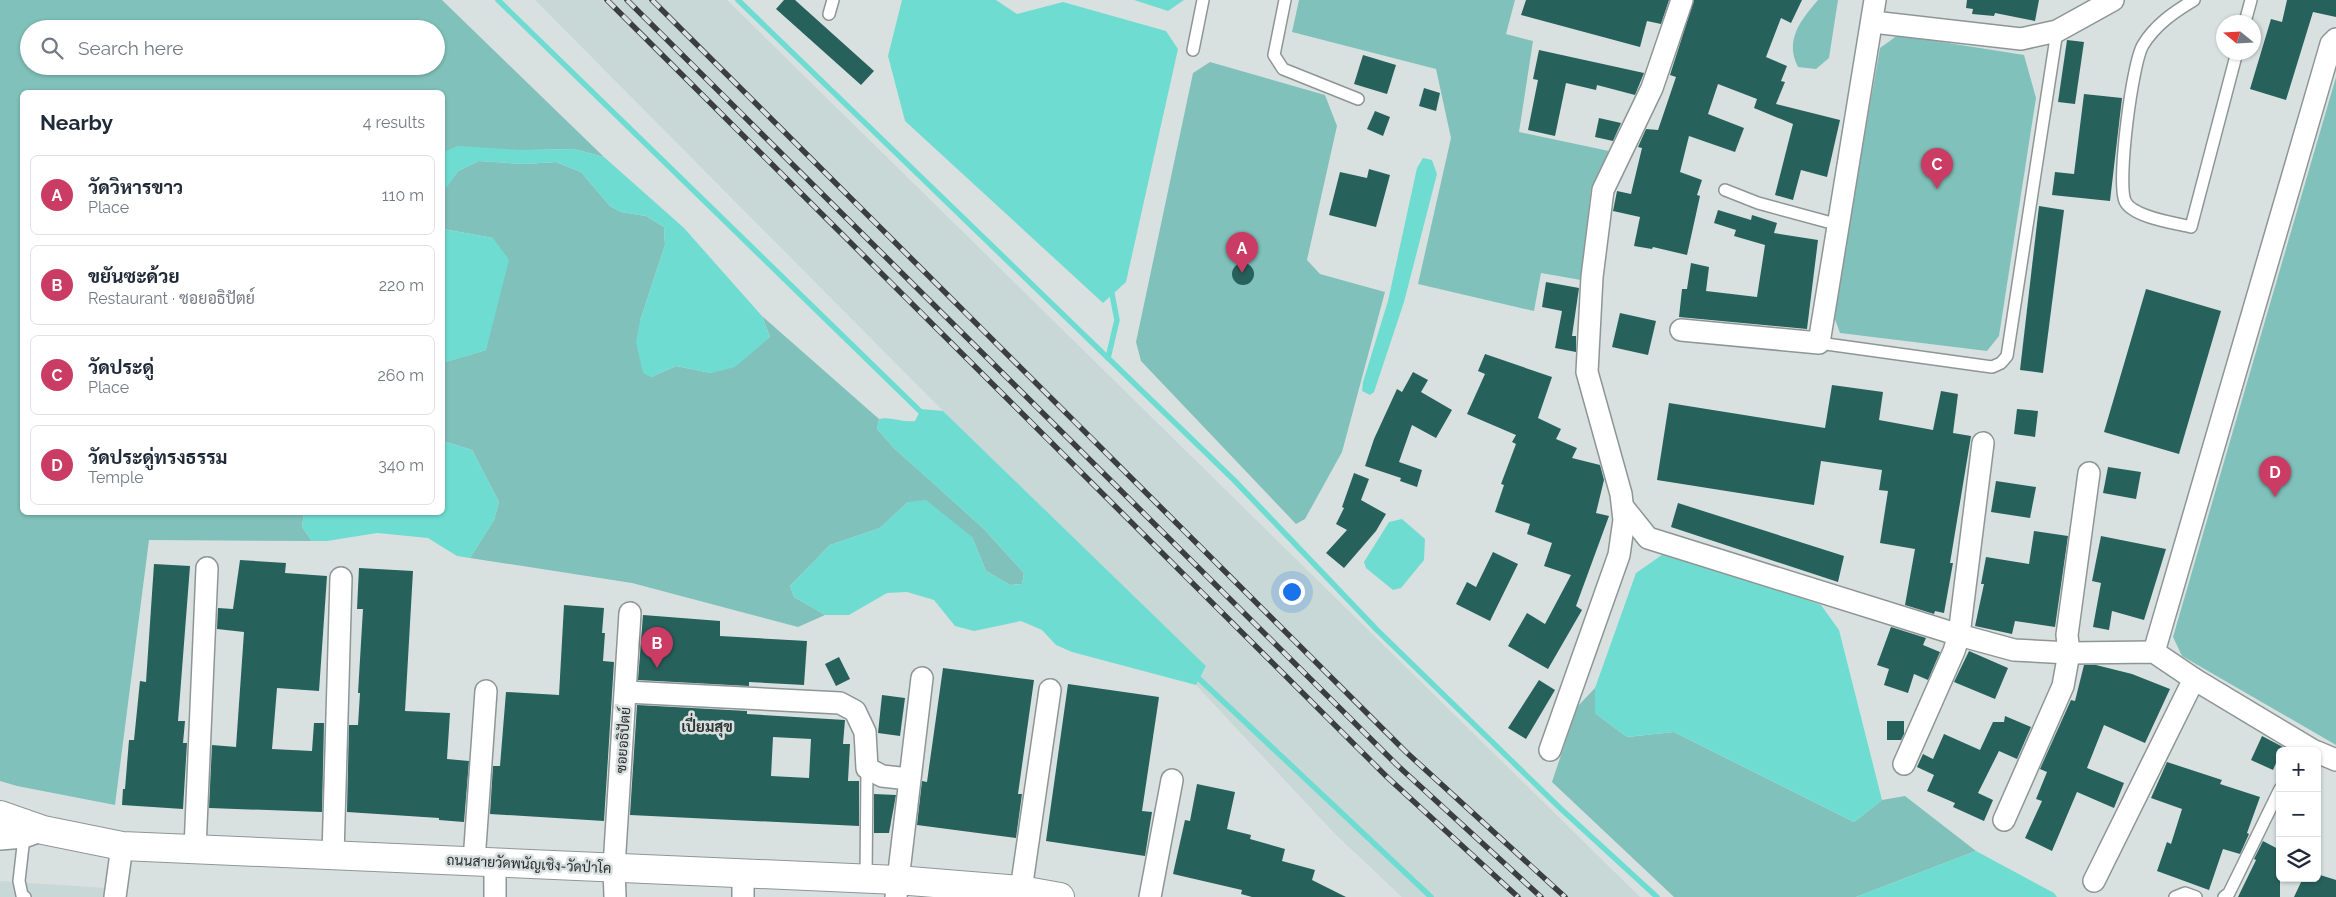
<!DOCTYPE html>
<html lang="en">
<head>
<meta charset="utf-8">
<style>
	:root { --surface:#fff; --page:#f2f2f3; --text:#1f2937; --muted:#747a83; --line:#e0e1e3; --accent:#cb3c65 }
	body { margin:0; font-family:Raleway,Sarabun,sans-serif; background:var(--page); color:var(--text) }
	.controls { position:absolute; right:15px; bottom:15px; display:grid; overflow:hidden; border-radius:8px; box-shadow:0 1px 4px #0004 }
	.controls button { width:45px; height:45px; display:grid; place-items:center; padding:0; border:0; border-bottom:1px solid var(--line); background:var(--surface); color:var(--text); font:25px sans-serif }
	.compass { position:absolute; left:2216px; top:15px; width:45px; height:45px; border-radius:50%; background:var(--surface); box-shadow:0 1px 4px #0004; rotate:288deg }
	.you { position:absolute; left:1291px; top:591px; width:18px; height:18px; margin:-12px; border:4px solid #fff; border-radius:50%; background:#1a73e8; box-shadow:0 0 0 8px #1a73e833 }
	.badge { display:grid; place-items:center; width:32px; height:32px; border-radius:50%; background:var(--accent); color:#fff; font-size:16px; font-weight:700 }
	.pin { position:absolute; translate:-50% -41px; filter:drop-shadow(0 1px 2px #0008) }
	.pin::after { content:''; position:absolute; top:26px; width:18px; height:15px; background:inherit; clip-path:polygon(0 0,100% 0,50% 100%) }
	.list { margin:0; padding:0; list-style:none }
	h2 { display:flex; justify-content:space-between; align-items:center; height:65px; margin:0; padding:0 20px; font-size:21px }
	h2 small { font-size:16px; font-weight:400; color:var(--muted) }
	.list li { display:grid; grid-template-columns:32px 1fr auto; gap:15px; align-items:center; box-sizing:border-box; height:80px; margin:0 10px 10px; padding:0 10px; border:1px solid var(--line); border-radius:8px }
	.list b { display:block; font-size:19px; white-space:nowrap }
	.list p { margin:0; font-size:16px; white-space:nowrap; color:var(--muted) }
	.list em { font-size:16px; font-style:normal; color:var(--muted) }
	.icon { flex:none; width:28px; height:28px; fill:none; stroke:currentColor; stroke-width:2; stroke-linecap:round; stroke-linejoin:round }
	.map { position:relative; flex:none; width:2336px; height:897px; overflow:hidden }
	.search { position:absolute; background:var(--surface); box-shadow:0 1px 4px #0004; left:20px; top:20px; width:425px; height:55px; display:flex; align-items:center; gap:12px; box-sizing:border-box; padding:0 18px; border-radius:28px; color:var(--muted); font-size:19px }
	.panel { position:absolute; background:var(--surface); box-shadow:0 1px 4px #0004; left:20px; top:90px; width:425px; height:425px; border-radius:8px }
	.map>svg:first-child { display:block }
</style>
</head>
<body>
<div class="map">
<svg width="2336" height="897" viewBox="0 0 2336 897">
	<rect width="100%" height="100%" fill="#d9e1e0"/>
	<!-- built -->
	<g fill="#c7d8d6">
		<polygon points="535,0 727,0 1640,897 1402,897 1335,834 1196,685 1206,666 943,411"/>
		<polygon points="0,881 106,888 105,897 0,897"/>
	</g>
	<!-- green -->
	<g fill="#80c2bb" fill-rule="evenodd">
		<path d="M 0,0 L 442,0 L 604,157 L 574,149 L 444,152 L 443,156 L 442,92 L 22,92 L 22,512 L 304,513 L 302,527 L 312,541 L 149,540 L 115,805 L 17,786 L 0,781 ZM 29,29 L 436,29 L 436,66 L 29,66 Z"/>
		<polygon points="1299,0 1515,0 1506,34 1533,41 1519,132 1609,151 1591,189 1581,280 1541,273 1534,311 1418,284 1451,138 1436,69 1292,32"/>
		<path d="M 1818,0 L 1838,0 L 1829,58 L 1816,69 L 1798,67 C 1784,40 1801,20 1818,0 Z"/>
		<polygon points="1898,35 2024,55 2036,98 1999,336 1987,351 1840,333 1833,314 1880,48"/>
		<polygon points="1210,62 1325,95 1337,126 1307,260 1320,274 1385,292 1342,452 1305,519 1296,524 1141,361 1136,342 1193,73"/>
		<polygon points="2336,77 2336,745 2182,656 2173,637"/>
		<polygon points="479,161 524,164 556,162 581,172 610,206 621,212 646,216 664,227 665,245 640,321 651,377 676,366 711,373 770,337 762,316 879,419 877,429 894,448 983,528 1024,573 1022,584 1010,585 986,571 972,537 908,502 880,528 830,545 790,586 794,597 825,615 798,627 632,583 470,558 494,520 499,502 472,450 443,441 442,363 486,350 493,238 443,229 443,187 447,186 458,171"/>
		<polygon points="1595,688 1595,713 1627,737 1674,732 1854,822 1882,800 1905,796 1976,851 1856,897 1674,897 1552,782 1577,707"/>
	</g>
	<!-- water -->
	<g fill="#6fdcd2">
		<polygon points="902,0 996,0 1017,14 1063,2 1166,31 1178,49 1126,282 1103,303 905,121 888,56"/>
		<polygon points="1134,0 1184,0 1168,11"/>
		<polygon points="458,146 520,150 574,149 604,157 684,228 762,316 770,337 735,367 711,373 676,366 651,377 643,373 636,342 640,321 665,245 664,227 646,216 621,212 610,206 581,172 556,162 524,164 479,161 458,171 447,187 443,187 443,156 444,152"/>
		<polygon points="1423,158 1432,160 1437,174 1404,302 1374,392 1370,395 1362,391 1363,382 1388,301 1417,168"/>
		<polygon points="443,229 493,238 509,260 486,350 443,363"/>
		<path d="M 921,409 L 943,411 L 1206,666 L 1196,685 L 1072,652 L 1056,645 L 1042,630 L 1021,621 L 974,631 L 955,626 L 934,600 L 907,592 L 887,593 L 849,615 L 825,615 L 794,597 L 790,586 L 830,545 L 880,528 L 908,502 L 926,500 L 972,537 L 986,571 L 1010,585 L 1022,584 L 1024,573 L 983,528 L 894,448 L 877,429 L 879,419 C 891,416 902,423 915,421 Z"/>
		<polygon points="443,441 472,450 499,502 494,520 470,558 457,556 428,538 377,533 327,541 312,541 302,527 304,513 442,512"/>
		<polygon points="1402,519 1425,539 1424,560 1401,588 1393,590 1366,568 1364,562 1389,522"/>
		<polygon points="1669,550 1821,605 1839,630 1882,800 1854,822 1674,732 1627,737 1595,713 1595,688 1636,573"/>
		<polygon points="1976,851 2054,893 2057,897 1856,897"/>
	</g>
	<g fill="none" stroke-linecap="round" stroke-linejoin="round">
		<!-- stream -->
		<g stroke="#6fdcd2" stroke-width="5.5">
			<polyline points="498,0 924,415"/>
			<polyline points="738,0 1234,480 1377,630 1560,808 1657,897"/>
			<polyline points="1108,358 1117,320 1111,289"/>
			<polyline points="1194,674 1431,897"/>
		</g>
	</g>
	<!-- building -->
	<g fill="#27615c" fill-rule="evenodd">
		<polygon points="784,0 795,0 874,71 861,85 776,9"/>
		<polygon points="1526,0 1669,0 1661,24 1647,21 1640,47 1521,15"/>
		<polygon points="1694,0 1802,0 1791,23 1781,18 1766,57 1787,66 1781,81 1785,82 1776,104 1840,120 1827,177 1801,170 1793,200 1775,195 1793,124 1754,108 1757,99 1718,84 1708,114 1744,128 1735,152 1689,136 1680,172 1702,180 1697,195 1700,196 1687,255 1653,247 1652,249 1634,246 1640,217 1613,211 1617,191 1631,194 1642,148 1638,147 1646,129 1658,130 1676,77 1670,75"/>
		<polygon points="1967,0 2039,0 2035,21 1995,13 1994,16 1972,14 1973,9 1966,8"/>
		<polygon points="2287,0 2336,0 2336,17 2313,12 2286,100 2250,89 2271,19 2282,22"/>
		<polygon points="2067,40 2084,42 2075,104 2058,102"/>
		<polygon points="1539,50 1644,73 1635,95 1597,85 1596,90 1566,83 1555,136 1528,130 1538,80 1533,79"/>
		<polygon points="1363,55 1396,65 1387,94 1354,84"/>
		<polygon points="1424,88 1440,93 1436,111 1419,106"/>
		<polygon points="2084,94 2122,98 2110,201 2052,195 2055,172 2074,174"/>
		<polygon points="1375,111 1390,117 1383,136 1367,129"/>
		<polygon points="1599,118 1621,123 1613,141 1595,137"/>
		<polygon points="1369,169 1390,175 1376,227 1329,215 1340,172 1367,178"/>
		<polygon points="2039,206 2064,210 2043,373 2020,370"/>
		<polygon points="1718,210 1751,220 1752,215 1777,223 1774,233 1818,240 1807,329 1679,317 1682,289 1687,289 1691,263 1709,267 1706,291 1757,297 1765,245 1734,236 1736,230 1714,223"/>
		<circle cx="1243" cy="274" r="11"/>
		<polygon points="1546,282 1579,288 1572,336 1576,336 1576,352 1555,348 1562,311 1542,307"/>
		<polygon points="2146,289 2221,311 2179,454 2104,432"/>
		<polygon points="1620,313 1656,321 1648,355 1612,347"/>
		<polygon points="1485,354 1552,377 1538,418 1561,429 1556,439 1577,448 1572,458 1600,465 1604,480 1596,513 1609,516 1576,606 1582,610 1548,669 1508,646 1527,613 1545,624 1571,575 1544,566 1552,543 1527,534 1530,524 1495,512 1504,485 1501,484 1516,444 1512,442 1516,435 1467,414 1485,374 1478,371"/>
		<polygon points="1413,372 1428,380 1421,392 1452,410 1436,438 1412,425 1399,462 1422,470 1417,487 1400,481 1401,478 1365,466 1374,439 1397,389 1402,392"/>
		<polygon points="1832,385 1883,392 1879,420 1933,430 1941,391 1958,394 1953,433 1971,436 1950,563 1953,563 1944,613 1935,611 1934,614 1905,605 1915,549 1880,543 1888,491 1879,490 1882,470 1821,461 1814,505 1657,480 1669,403 1825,428"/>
		<polygon points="2017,409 2038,411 2035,437 2014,434"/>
		<polygon points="2108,467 2141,472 2136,499 2103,493"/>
		<polygon points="1354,473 1369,479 1361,500 1386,514 1376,531 1344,568 1326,553 1347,530 1336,524 1344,508 1342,507"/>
		<polygon points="1996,481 2036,487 2030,518 1991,512"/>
		<polygon points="1678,503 1844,556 1838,582 1671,527"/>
		<polygon points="2034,531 2068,536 2055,627 2015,621 2012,634 1975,626 1984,584 1981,584 1986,557 2029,564"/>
		<polygon points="2101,536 2166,549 2144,620 2112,611 2109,630 2093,627 2101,583 2092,581"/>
		<polygon points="1493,552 1518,564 1490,621 1456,604 1467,582 1476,587"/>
		<polygon points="240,560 286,563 285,573 327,576 319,691 277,688 272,749 312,751 314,723 324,723 322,812 209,808 212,745 236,747 244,632 217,629 218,608 233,609"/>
		<polygon points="154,564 190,566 178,721 185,721 183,743 187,743 183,809 122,805 123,789 125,789 129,740 134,740 140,681 146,682"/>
		<polygon points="359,568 413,571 405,711 450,713 447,759 469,761 464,822 439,820 439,818 347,812 349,725 358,725 360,693 358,693 363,609 357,609"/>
		<polygon points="564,605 604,608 602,633 605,633 603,661 614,662 604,821 490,814 493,766 500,766 506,692 559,695"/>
		<polygon points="643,615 720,621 720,636 807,641 804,685 749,682 749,686 638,680"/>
		<polygon points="1891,627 1926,638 1923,645 1940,652 1928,680 1914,674 1908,693 1884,685 1889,669 1877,665"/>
		<polygon points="1969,651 2008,668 1995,699 1954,682"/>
		<polygon points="839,657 850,679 836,686 825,664"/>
		<polygon points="2084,665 2096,665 2132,674 2170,689 2145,743 2104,725 2087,768 2124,783 2114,808 2077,792 2052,851 2025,838 2042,801 2036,799 2047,772 2040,769 2071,700 2075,701"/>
		<polygon points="943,668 1034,680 1018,794 1022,794 1016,838 917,825 922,781 927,782"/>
		<polygon points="1539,680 1555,690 1526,739 1508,728"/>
		<polygon points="1068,684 1159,697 1142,811 1152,812 1145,856 1046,841"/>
		<polygon points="882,695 905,698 900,736 878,733"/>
		<path d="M 637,705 L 747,711 L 747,714 L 845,720 L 843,744 L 850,744 L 848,781 L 859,781 L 859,826 L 630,815 ZM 773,737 L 811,739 L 809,778 L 771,776 Z"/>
		<polygon points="2005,716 2031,727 2017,759 1999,751 1978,793 1993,800 1984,821 1953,807 1955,803 1927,791 1934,775 1917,767 1923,754 1933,759 1944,734 1980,750 1993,722 2004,722"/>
		<polygon points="1887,721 1904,721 1904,734 1901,740 1887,740"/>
		<polygon points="2262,736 2283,747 2273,770 2251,760"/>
		<polygon points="2167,762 2222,780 2220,784 2260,797 2247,833 2249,834 2240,854 2223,849 2209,890 2157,871 2167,842 2171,844 2182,809 2151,798"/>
		<polygon points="1197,784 1235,792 1227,829 1251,835 1250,839 1285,849 1282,861 1315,870 1312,880 1346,897 1252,897 1241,894 1242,890 1173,874 1185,820 1190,821"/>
		<polygon points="874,794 896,795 889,833 874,833"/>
		<polygon points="2263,841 2280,850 2280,897 2238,897 2256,860 2254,859"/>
		<polygon points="2317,874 2336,880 2336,897 2294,897 2303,878 2317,878"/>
	</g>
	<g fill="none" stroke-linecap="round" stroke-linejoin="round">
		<defs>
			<g id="service">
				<polyline points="1285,0 1274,55 1283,69 1358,99"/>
				<path d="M 2194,0 C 2174,12 2155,25 2143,45 C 2132,63 2117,182 2125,201 C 2132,217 2175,223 2191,227 L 2237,52"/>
				<polyline points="829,14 833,0"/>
				<polyline points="2245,22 2251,0"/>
				<polyline points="1193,50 1203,0"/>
				<polyline points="1725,190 1758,203 1839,225"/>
				<polyline points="1819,343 1992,367 2001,363 2007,356 2057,31"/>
				<polyline points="24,837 19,881 22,895 25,897"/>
				<polyline points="866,878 867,768"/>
				<polyline points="2175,897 2185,893 2196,897"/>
				<polyline points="2224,897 2229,893 2280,789"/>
			</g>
			<g id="minor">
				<polyline points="1873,22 2021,39 2057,31 2113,0"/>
				<polyline points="1681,330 1819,343 1875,0"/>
				<polyline points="1983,443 1959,635 2014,650 2069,653 2154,652 2194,679 2314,751"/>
				<polyline points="1623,507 1648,538 1959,635 1954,651 1904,764"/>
				<polyline points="2154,652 2331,44 2336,39"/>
				<polyline points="626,692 840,703 855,711 865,732 867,768 882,776 909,779"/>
				<polyline points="1550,750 1619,555 1624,520 1621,494 1587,372 1592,277 1603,190 1652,88 1682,0"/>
				<polyline points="2317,752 2336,760"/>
				<polyline points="2004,820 2063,686 2069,653 2067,635 2089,473"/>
				<polyline points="0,839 24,837 43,830"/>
				<polyline points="195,849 207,568"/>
				<polyline points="333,855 341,578"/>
				<polyline points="474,861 486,691"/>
				<polyline points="495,862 495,897"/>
				<polyline points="743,873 743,897"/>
				<polyline points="2094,881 2194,679"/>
				<polyline points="1021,890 1050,690"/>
				<polyline points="115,897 122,846"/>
				<polyline points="615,897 614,867 630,613"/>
				<polyline points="896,897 922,678"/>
				<polyline points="1150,897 1172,780"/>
			</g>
			<polyline id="secondary" points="0,815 43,830 122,846 897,880 1021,890 1060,897"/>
		</defs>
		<!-- service casing -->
		<use href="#service" stroke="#8e9695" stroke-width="14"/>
		<!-- minor casing -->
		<use href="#minor" stroke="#8e9695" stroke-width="24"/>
		<!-- secondary casing -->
		<use href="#secondary" stroke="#8e9695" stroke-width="30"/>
		<!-- service -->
		<use href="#service" stroke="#fff" stroke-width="11"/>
		<!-- minor -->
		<use href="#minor" stroke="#fff" stroke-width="21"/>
		<!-- secondary -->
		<use href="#secondary" stroke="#fff" stroke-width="28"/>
		<defs>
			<g id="rail">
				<polyline points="607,0 1387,777 1518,897"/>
				<polyline points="627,0 1397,765 1541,897"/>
				<polyline points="652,0 1406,752 1565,897"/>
			</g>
		</defs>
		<!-- rail casing -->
		<use href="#rail" stroke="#3a3e3e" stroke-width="5.5"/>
		<!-- rail -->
		<use href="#rail" stroke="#d9e1e0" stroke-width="4" stroke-dasharray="11" stroke-linecap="butt"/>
	</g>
	<g text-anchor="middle" stroke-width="5" stroke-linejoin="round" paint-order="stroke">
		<!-- street labels -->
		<g font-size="14" fill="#282b2b" stroke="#d9e1e0">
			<text transform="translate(623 740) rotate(-86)" y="5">ซอยอธิปัตย์</text>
			<text transform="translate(529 864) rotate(3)" y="5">ถนนสายวัดพนัญเชิง-วัดป่าโค</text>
		</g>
		<!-- neighbourhood labels -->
		<g font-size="15" font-weight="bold" fill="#2e3434" stroke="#d9e1e0">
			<text x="707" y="732">เปี่ยมสุข</text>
		</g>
	</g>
</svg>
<div class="controls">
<button>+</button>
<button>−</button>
<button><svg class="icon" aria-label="layers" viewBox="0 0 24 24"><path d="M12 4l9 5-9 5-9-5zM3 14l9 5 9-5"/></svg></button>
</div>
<svg class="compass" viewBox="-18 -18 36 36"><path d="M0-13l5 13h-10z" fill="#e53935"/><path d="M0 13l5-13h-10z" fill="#747a83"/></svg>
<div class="you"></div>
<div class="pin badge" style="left:1242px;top:273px">A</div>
<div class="pin badge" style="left:657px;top:668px">B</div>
<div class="pin badge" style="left:1937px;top:189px">C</div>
<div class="pin badge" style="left:2275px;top:497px">D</div>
<div class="search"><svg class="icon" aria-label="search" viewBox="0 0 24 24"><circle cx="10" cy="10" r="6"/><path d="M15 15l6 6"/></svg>Search here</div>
<section class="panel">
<h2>Nearby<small>4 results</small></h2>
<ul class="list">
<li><span class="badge">A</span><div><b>วัดวิหารขาว</b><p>Place</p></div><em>110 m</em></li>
<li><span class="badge">B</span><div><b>ขยันซะด้วย</b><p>Restaurant · ซอยอธิปัตย์</p></div><em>220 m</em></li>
<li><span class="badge">C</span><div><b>วัดประดู่</b><p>Place</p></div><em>260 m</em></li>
<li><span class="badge">D</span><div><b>วัดประดู่ทรงธรรม</b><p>Temple</p></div><em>340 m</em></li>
</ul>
</section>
</div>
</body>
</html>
